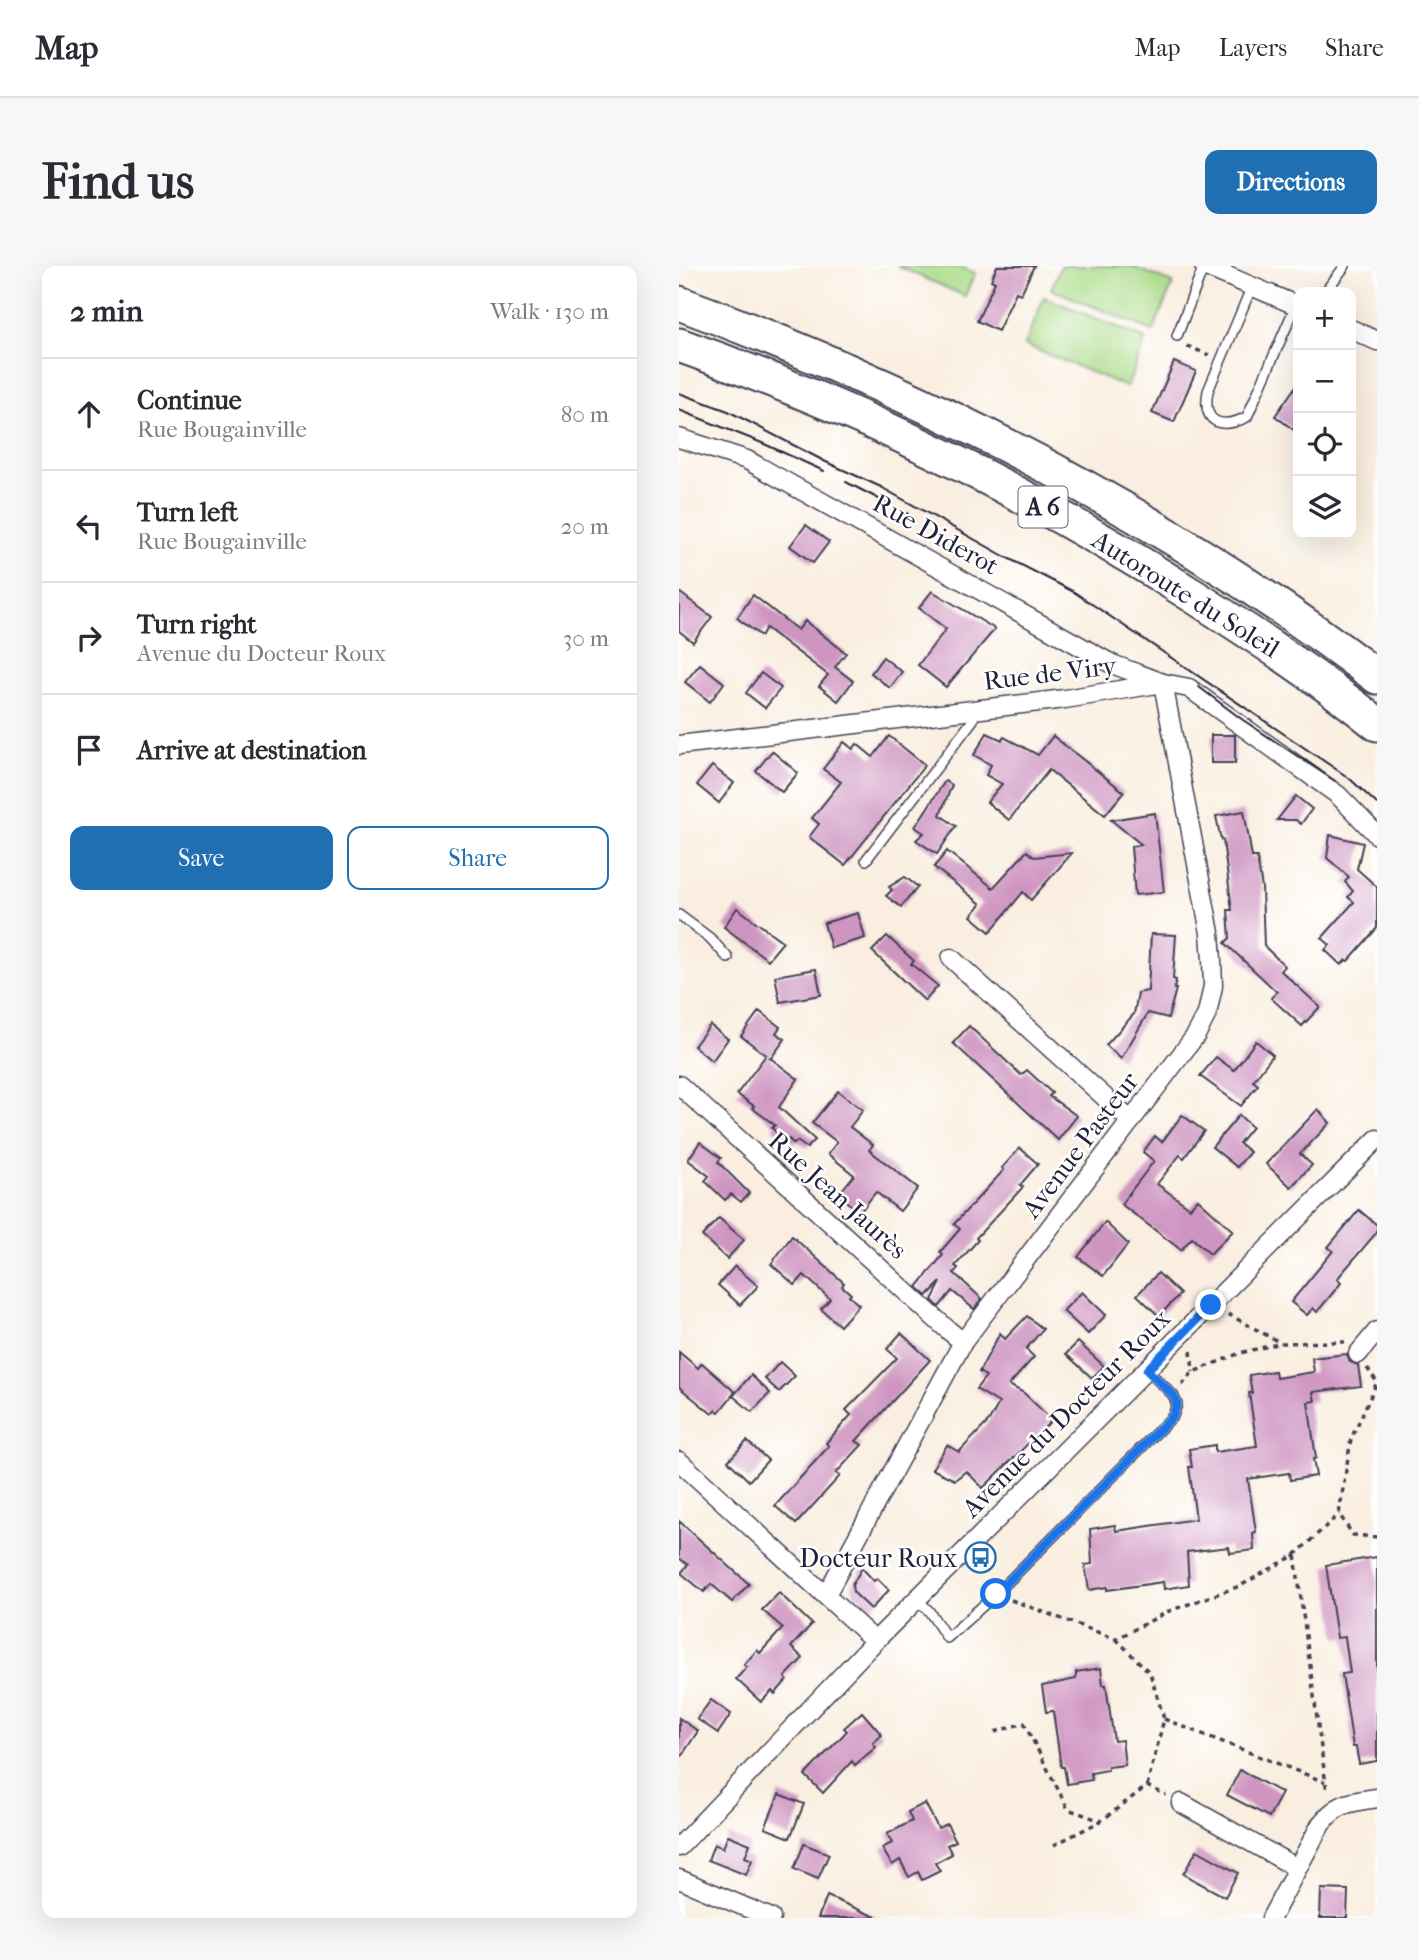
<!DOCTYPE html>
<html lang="en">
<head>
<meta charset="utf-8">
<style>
	:root { --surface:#fff; --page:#f7f7f7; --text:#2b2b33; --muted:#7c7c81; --line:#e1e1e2; --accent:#1f6fb2 }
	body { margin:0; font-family:"IM FELL French Canon",serif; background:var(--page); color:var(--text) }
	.controls { position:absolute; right:21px; top:21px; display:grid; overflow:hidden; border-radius:14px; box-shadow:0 7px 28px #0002 }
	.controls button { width:63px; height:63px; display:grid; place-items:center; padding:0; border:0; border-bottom:2px solid var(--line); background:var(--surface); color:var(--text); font:35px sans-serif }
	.stop { position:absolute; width:21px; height:21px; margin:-16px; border:5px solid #1a73e8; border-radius:50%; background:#fff }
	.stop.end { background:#1a73e8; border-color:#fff; box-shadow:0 2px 7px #0008 }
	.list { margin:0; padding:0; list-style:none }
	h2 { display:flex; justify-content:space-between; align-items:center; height:91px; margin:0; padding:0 28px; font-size:30px }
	h2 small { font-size:23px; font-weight:400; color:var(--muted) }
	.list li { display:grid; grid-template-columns:46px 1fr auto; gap:21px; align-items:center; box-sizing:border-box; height:112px; padding:0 28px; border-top:2px solid var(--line) }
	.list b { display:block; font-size:26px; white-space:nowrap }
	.list p { margin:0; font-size:23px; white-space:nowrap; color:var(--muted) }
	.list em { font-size:23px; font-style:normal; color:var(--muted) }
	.actions { display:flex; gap:14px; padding:21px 28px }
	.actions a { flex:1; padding:16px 0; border:2px solid var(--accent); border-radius:14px; text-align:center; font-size:24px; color:var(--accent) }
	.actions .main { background:var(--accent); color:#fff }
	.icon { flex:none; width:38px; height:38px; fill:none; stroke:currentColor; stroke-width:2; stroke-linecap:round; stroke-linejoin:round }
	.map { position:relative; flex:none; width:698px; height:1652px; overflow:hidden; border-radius:14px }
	header { display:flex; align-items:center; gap:42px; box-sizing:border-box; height:98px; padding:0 35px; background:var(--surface); border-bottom:2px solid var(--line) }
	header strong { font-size:33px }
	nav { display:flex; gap:38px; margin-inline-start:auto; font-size:24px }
	.intro { display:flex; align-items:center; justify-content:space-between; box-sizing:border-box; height:168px; padding:0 42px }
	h1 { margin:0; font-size:49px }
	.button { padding:18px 32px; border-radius:14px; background:var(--accent); color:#fff; font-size:24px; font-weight:700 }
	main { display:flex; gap:42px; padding:0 42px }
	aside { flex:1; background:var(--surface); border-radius:14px; box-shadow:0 7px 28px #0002 }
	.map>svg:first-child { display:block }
</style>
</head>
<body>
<header>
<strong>Map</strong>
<nav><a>Map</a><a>Layers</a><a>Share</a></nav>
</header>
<div class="intro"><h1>Find us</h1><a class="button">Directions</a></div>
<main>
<aside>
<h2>2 min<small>Walk · 130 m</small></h2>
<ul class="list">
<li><svg class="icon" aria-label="ahead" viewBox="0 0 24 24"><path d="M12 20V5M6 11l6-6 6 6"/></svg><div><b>Continue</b><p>Rue Bougainville</p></div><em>80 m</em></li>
<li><svg class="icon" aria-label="left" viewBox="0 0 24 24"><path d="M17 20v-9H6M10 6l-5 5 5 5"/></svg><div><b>Turn left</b><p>Rue Bougainville</p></div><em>20 m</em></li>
<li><svg class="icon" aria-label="right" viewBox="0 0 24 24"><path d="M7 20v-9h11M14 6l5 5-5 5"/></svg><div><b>Turn right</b><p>Avenue du Docteur Roux</p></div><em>30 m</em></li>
<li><svg class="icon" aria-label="arrive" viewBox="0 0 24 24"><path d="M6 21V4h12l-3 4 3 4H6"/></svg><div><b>Arrive at destination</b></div></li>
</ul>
<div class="actions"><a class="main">Save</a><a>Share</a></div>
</aside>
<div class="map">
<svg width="698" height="1652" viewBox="0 0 698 1652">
	<rect width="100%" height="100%" fill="#fff"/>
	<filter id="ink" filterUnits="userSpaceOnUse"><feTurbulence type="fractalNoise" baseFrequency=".0143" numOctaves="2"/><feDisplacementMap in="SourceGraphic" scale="14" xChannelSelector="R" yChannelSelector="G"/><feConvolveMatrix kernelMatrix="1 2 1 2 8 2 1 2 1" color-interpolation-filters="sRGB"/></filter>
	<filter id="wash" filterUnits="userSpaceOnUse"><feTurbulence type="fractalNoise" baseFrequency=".00686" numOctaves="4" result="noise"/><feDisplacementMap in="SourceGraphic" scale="28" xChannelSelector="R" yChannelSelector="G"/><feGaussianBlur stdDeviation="1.57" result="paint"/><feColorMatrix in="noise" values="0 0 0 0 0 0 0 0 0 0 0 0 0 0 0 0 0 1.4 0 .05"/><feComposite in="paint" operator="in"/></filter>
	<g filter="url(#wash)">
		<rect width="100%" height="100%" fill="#f9eedf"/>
		<!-- green -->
		<g fill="#abdb89" stroke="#667e62" stroke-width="2">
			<polygon points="218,0 279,0 296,7 286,30"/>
			<polygon points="382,0 452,0 494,17 474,65 372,23"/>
			<polygon points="365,31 467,73 448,121 346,79"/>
		</g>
		<g id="blocks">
			<!-- building -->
			<g fill="#cf95c1">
				<polygon points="318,0 355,0 342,28 337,26 319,65 298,55 316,16 312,14"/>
				<polygon points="495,96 517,105 495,156 473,147"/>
				<polygon points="619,117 619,167 596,150"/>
				<polygon points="127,259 150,276 134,297 111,280"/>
				<polygon points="253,325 316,363 267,421 239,399 267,363 240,342"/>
				<polygon points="0,326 33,351 14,376 0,365"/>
				<polygon points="74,329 119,364 126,355 167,387 156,401 174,415 159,435 140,420 149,409 87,362 82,370 58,352"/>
				<polygon points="204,391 223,406 211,422 192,407"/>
				<polygon points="21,398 45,417 31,436 6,416"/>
				<polygon points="82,407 102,422 86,442 67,427"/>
				<polygon points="308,467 323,474 325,471 359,489 374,470 445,526 426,549 370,504 330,554 308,536 323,518 307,509 312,499 295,489"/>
				<rect x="532" y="469" width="24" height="28"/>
				<polygon points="210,470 246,499 166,599 130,571 140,558 133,552 162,516 144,503 165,476 174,483 178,478 194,491"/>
				<polygon points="93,485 119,507 103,526 77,505"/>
				<polygon points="33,500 55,517 40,537 18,519"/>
				<polygon points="266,515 273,519 261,549 277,560 258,588 237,574 245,567 236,561"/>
				<polygon points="617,530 633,543 622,558 617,554 598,554"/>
				<polygon points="565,545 573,591 578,591 583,622 585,680 606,700 602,705 641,741 623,760 592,732 598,726 546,677 551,672 549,644 553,644 544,574 542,574 537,550"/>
				<polygon points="476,547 485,626 456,629 452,580 463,579 432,554"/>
				<polygon points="651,569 684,577 678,603 698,621 698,662 669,695 667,694 662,699 646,684 651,679 643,672 675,636 669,631 674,625 666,616 670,611 648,592"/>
				<polygon points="268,585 314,622 348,585 355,591 393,587 352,634 344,626 311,666 292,650 302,638 255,601"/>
				<polygon points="226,611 239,621 222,641 207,630 213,624 210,621"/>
				<polygon points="58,642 104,676 89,694 45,661"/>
				<polygon points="179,647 186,672 152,682 145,657"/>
				<polygon points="472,668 497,669 494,713 497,714 495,723 497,723 489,752 469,747 442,793 427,779 455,748 459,727 469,725"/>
				<polygon points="208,670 235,695 232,698 259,720 246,735 193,685"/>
				<polygon points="137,703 142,729 101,736 96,710"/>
				<polygon points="80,745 101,761 97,767 106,773 92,792 90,791 119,813 100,841 136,874 128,882 118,875 115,878 110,873 107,876 93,862 96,859 73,842 75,840 58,828 87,789 62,770"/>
				<polygon points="31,759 49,773 33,795 15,780"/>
				<polygon points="290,760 342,809 348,804 373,827 370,830 398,850 379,874 274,777"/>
				<polygon points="577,775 594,789 574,815 579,819 562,840 521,810 537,791 555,804"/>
				<polygon points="159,825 184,844 171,861 194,879 190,884 239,922 221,945 197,926 181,946 159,929 175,909 149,888 158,876 133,857"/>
				<polygon points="639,843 651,857 621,888 633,899 612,921 587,898"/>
				<polygon points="503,849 525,865 505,892 501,889 478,918 511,942 519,933 554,965 531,988 513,972 502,984 442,938 475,895 464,886 476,870 483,876"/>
				<polygon points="560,849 573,861 560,877 571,886 558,901 533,881"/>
				<polygon points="21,876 42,892 39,896 70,927 62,936 52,928 46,934 26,915 30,910 9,894"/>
				<polygon points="341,882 359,898 341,919 344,921 297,972 299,974 276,1000 279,1002 275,1007 303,1033 295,1043 273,1025 260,1041 253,1034 262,1016 248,1030 238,1021 264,989 261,986 281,963 275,958 325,904 323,902"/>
				<polygon points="680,944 698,959 698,966 658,1013 662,1017 638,1046 634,1042 628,1049 612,1036 654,985 649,981"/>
				<polygon points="40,952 65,974 48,993 23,970"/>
				<polygon points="426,956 449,978 424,1010 399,991"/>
				<polygon points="113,970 165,1017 163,1020 172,1028 170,1030 180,1039 161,1060 142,1043 151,1033 125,1009 116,1019 92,998"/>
				<polygon points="56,1000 79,1020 61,1039 39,1019"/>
				<polygon points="479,1007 501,1028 480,1050 458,1029"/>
				<polygon points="403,1026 427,1049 409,1068 384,1045"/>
				<polygon points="348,1050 364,1063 347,1083 355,1091 330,1119 345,1127 373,1154 304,1222 287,1205 276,1214 253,1203 268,1179 280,1186 310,1155 320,1137 297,1123 307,1110 300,1106 321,1067 326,1073"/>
				<polygon points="222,1067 251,1094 177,1175 183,1179 157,1207 161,1210 117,1258 96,1240 150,1180 147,1177 172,1149 167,1144 218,1092 208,1083"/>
				<polygon points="399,1076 425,1100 413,1112 387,1088"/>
				<polygon points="0,1086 19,1102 23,1097 56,1126 40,1146 37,1144 33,1148 0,1121"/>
				<polygon points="668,1088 671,1096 679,1099 682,1120 634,1126 636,1135 629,1136 637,1192 634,1193 637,1210 611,1214 610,1207 569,1213 577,1266 574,1267 575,1284 551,1287 550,1281 508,1286 510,1319 485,1323 484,1316 428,1324 428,1321 410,1324 406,1299 413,1298 411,1263 436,1259 437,1265 517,1253 510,1201 513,1201 510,1183 536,1179 536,1186 578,1180 570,1127 573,1127 570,1109 596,1105 597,1112 635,1106 633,1092"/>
				<polygon points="101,1096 116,1110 100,1126 86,1113"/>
				<polygon points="72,1109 91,1127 73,1146 54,1130"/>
				<polygon points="68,1175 89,1194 70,1215 49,1195"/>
				<polygon points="0,1255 70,1318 53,1336 32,1318 25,1326 2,1307 9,1299 0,1292"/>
				<polygon points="698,1291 698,1495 680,1498 677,1481 674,1481 663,1408 671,1407 666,1371 658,1372 647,1299"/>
				<polygon points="183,1302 195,1315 198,1312 210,1324 192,1343 174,1326 173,1319"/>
				<polygon points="100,1327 133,1358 112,1381 124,1392 106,1411 108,1414 96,1428 93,1425 82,1436 57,1413 68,1401 65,1399 78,1384 81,1387 104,1362 83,1344"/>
				<polygon points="422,1402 424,1419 427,1419 435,1475 443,1474 446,1499 429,1501 429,1504 412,1507 413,1514 388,1518 385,1501 382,1501 374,1445 367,1446 363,1420 397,1413 397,1406"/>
				<polygon points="32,1434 52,1448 39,1467 18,1453"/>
				<polygon points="183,1446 203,1469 194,1477 197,1481 176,1499 173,1495 144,1527 126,1509 168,1465 165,1462"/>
				<polygon points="0,1452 19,1465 0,1494"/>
				<polygon points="561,1504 603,1527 590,1551 548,1529"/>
				<polygon points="100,1528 125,1538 111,1572 86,1562"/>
				<polygon points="246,1537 259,1562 268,1558 277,1575 268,1579 273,1588 256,1597 261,1605 243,1614 239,1606 230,1611 221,1594 213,1599 203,1582 213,1577 208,1568 233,1555 229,1546"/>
				<polygon points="49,1569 71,1578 66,1591 73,1594 67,1609 29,1594 35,1578 44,1582"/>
				<polygon points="125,1578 150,1588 139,1613 115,1603"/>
				<polygon points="518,1584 559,1607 546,1631 504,1608"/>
				<polygon points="642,1623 669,1624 668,1652 641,1652"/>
				<polygon points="148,1630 199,1652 139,1652"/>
			</g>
		</g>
	</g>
	<g filter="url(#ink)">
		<use href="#blocks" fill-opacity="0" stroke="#424154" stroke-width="2"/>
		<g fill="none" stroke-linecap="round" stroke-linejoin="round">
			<defs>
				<g id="service">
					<path d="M 573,20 L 529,125 C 523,157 541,164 568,151 L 617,39"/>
					<polyline points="646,26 666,0"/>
					<polyline points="498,70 525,0"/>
					<polyline points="187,594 294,454 294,443"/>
					<polyline points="0,649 31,672 49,692"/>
					<polyline points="238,1333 250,1345 268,1372 317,1328 494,1150 498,1138 494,1129 468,1104"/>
				</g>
				<g id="minor">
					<polyline points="525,0 619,40"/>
					<polyline points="672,63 698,75"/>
					<polyline points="0,172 68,194 433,398 481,416"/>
					<polyline points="0,479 386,433 484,417 510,422 659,529 698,569"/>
					<polyline points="272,692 452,855"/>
					<polyline points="0,819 269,1064 284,1076"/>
					<polyline points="679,1088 698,1065"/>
					<polyline points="0,1195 196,1375"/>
					<polyline points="147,1329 284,1076 517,769 528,748 534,720 533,694 531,667 484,417"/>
					<polyline points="502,1537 618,1602"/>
					<polyline points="0,1581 196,1375 698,873"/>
					<polyline points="0,1613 92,1652"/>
					<path d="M 592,1652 L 642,1558 C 659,1536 672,1536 698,1532"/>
				</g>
				<g id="motorway">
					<path d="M 0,37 C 249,129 486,249 698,411"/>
					<path d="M 0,79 C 181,143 354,228 516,331 C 578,371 641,412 698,458"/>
				</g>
			</defs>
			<!-- service casing -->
			<use href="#service" stroke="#424154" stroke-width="12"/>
			<!-- minor casing -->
			<use href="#minor" stroke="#424154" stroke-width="21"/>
			<!-- motorway casing -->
			<use href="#motorway" stroke="#424154" stroke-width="37"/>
			<!-- path -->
			<g stroke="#424154" stroke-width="3.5" stroke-dasharray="5 5" stroke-linecap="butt">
				<polyline points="508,80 530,89"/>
				<polyline points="549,1048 602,1077"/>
				<polyline points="512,1085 514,1106"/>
				<polyline points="688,1102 698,1116 672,1173 660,1248 674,1269 698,1271"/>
				<polyline points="503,1119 514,1106 561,1087 602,1077 666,1076"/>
				<polyline points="616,1289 648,1526"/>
				<polyline points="332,1334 437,1373 490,1345 561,1320 616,1289 660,1248"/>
				<polyline points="437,1373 471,1407 485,1453 468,1520"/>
				<polyline points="485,1453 646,1516"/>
				<polyline points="316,1466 345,1457 389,1543 422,1555"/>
				<polyline points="375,1579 422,1555 468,1520 487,1529"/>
			</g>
			<!-- service -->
			<use href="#service" stroke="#fff" stroke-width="9"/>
			<!-- minor -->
			<use href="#minor" stroke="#fff" stroke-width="18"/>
			<!-- motorway -->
			<use href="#motorway" stroke="#fff" stroke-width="33"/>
			<!-- tram -->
			<g stroke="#22223b" stroke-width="2">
				<polyline points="0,127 49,145 147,196 202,221 325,290 395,326 670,512 698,538"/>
				<polyline points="0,144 83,177 145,205"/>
				<polyline points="167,216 229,248"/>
				<polyline points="520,421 564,454 656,515"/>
			</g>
		</g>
	</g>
	<g fill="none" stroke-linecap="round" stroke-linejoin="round" filter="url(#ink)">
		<!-- route -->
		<polyline stroke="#1a73e8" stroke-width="9" points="317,1328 494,1150 498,1138 494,1129 468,1104 532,1039"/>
	</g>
	<!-- icons -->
	<defs>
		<symbol id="bus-ring" viewBox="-11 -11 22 22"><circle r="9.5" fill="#fff" stroke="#1f6fb2" stroke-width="1.5"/><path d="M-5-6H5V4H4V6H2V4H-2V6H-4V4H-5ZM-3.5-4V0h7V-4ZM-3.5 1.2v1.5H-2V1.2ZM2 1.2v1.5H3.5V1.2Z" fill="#1f6fb2"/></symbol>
	</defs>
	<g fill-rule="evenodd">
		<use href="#bus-ring" x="284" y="1274" width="35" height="35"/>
	</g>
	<g text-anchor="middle" stroke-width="5" stroke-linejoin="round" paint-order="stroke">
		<!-- shield labels -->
		<rect fill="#fff" stroke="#646476" stroke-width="2" x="339.5" y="220.5" width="49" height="41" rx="5"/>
		<g font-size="24" font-weight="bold" fill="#22223b">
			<text x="364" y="249">A 6</text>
		</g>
		<!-- street labels -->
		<g font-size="26" fill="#22223b" stroke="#fff">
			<text transform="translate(257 268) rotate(29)" y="9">Rue Diderot</text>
			<text transform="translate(507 328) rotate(32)" y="9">Autoroute du Soleil</text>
			<text transform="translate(371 407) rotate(-7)" y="9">Rue de Viry</text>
			<text transform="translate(401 879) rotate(-53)" y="9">Avenue Pasteur</text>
			<text transform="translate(159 929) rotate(42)" y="9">Rue Jean Jaurès</text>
			<text transform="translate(387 1147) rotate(-45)" y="9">Avenue du Docteur Roux</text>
		</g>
		<!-- poi labels -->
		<g font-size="26" fill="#22223b" stroke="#fff" text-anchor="end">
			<text x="278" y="1301">Docteur Roux</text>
		</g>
	</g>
</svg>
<div class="controls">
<button>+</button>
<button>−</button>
<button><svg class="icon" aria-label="locate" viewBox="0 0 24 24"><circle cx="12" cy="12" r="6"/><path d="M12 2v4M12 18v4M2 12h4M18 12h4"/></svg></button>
<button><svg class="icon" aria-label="layers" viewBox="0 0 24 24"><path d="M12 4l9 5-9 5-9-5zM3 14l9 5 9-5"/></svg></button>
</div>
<div class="stop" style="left:317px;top:1328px"></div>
<div class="stop end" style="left:532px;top:1039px"></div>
</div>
</main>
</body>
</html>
